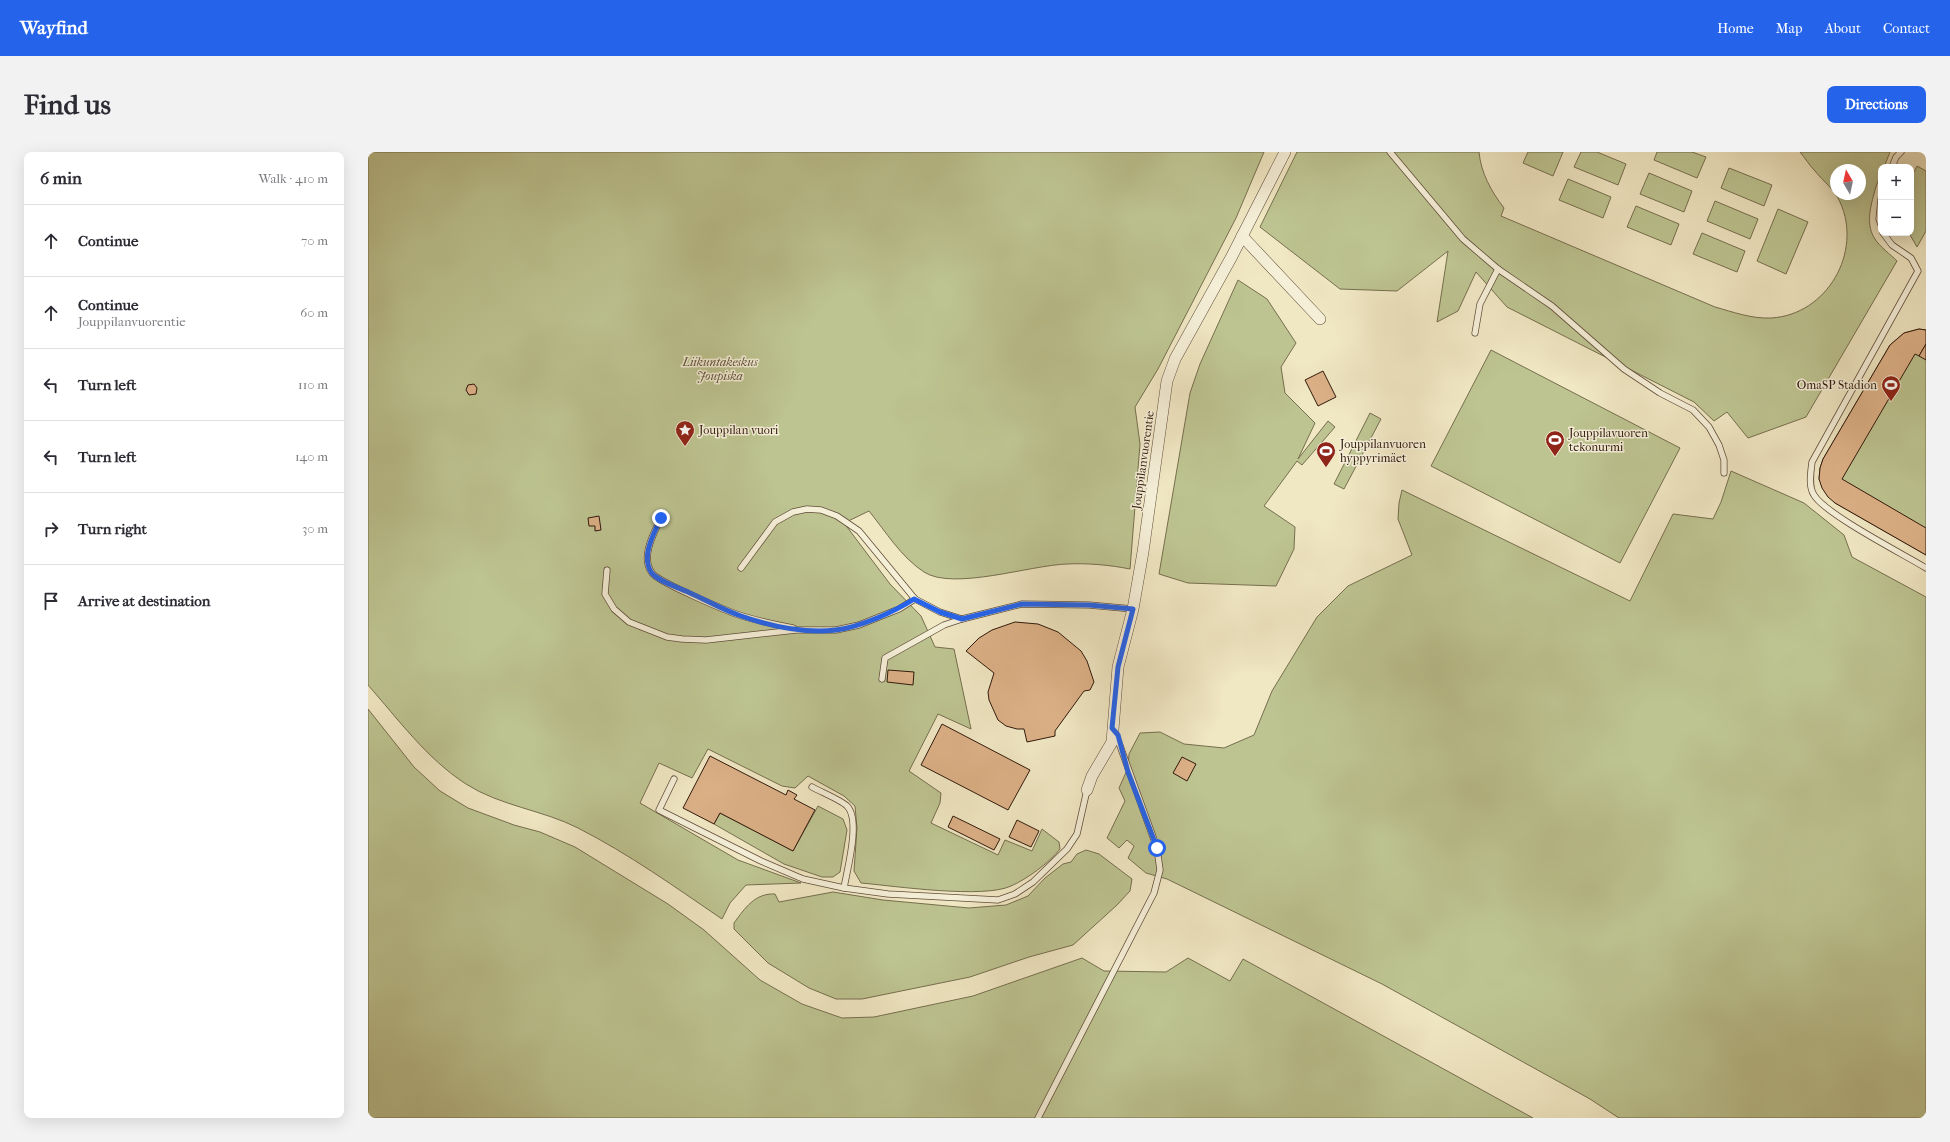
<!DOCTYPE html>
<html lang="en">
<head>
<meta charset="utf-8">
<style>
	:root { --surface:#fff; --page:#f2f2f3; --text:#2b2b33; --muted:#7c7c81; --line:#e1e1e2; --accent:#2563eb }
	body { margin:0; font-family:"IM FELL French Canon",serif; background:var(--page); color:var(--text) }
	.controls { position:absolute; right:12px; top:12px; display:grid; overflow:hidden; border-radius:8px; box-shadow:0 4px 16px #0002 }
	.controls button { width:36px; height:36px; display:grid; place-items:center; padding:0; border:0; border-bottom:1px solid var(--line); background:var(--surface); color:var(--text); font:20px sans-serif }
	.compass { position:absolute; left:1462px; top:12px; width:36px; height:36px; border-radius:50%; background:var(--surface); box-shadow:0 4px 16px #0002; rotate:351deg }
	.stop { position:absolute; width:12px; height:12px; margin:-9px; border:3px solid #2563eb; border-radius:50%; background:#fff }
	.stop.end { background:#2563eb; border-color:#fff; box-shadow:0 1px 4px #0008 }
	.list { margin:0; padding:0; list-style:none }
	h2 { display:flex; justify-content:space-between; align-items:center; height:52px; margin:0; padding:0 16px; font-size:17px }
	h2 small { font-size:13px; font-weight:400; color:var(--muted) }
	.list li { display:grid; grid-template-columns:26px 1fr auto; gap:12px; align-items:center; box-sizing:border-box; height:72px; padding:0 16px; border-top:1px solid var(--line) }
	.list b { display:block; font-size:15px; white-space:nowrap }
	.list p { margin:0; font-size:13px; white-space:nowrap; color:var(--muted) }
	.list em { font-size:13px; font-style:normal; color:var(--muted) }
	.icon { flex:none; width:22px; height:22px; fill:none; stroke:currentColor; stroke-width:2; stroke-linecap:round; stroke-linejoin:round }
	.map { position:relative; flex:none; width:1558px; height:966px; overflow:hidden; border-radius:8px }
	header { display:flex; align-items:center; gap:24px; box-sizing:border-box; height:56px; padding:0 20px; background:var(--accent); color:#fff }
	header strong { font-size:19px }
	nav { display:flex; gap:22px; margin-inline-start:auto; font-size:14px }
	.intro { display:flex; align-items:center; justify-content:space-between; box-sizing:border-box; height:96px; padding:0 24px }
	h1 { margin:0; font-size:28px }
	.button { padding:10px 18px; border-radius:8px; background:var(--accent); color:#fff; font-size:14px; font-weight:700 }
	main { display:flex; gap:24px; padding:0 24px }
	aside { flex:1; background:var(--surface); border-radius:8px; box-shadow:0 4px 16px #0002 }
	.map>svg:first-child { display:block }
</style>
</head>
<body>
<header>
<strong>Wayfind</strong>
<nav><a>Home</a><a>Map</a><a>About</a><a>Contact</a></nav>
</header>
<div class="intro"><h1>Find us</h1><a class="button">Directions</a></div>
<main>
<aside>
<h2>6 min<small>Walk · 410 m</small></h2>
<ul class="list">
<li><svg class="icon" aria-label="ahead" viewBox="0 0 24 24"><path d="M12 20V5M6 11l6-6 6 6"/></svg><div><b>Continue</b></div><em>70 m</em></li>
<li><svg class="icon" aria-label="ahead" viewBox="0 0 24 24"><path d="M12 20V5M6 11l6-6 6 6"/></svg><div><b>Continue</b><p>Jouppilanvuorentie</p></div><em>60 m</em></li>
<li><svg class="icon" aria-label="left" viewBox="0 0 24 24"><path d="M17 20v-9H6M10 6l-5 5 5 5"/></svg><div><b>Turn left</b></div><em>110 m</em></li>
<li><svg class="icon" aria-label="left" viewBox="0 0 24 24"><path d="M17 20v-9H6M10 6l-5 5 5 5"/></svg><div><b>Turn left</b></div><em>140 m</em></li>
<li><svg class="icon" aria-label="right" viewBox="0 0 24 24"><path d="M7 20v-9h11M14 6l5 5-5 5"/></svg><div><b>Turn right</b></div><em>30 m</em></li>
<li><svg class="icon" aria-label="arrive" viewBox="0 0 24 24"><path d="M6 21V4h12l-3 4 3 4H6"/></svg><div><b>Arrive at destination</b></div></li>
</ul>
</aside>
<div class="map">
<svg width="1558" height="966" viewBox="0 0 1558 966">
	<rect width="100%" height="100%" fill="#f0e7c3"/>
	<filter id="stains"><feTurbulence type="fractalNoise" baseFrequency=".005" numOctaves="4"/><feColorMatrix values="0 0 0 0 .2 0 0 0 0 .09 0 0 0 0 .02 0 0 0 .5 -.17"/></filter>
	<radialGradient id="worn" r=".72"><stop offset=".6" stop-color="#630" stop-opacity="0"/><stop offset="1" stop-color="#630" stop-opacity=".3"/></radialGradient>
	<!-- green -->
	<g fill="#bdc491" stroke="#766e4e" fill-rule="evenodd">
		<path d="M 0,0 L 896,0 L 868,66 L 790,217 L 767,255 L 772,292 L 762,417 C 742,413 720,411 699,412 C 663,413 585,439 556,420 C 533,405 518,380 501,359 L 476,371 L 522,432 L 553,464 L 567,495 L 586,497 L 603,577 L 570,562 L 541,619 L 573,641 L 572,651 L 563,671 L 630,703 L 637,688 L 664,699 L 674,677 L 691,690 L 692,697 C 681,711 659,727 643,734 C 615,747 527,734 493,731 L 486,719 L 489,676 L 487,654 L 476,644 L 440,624 L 427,636 L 414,634 L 340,597 L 324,626 L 291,611 L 272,651 L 370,708 L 433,731 L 378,733 L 362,751 L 354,767 C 307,735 261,702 210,676 C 175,658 132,654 98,632 C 59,607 30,567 0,533 Z"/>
		<path d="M 929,0 L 1111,0 C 1113,21 1123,39 1136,56 L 1133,64 L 1347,155 C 1365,160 1384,167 1403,166 C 1459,163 1495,100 1472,50 C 1466,37 1456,30 1447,19 C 1442,14 1437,6 1432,0 L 1522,0 L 1516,15 L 1513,15 C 1513,25 1508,32 1506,42 C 1502,56 1498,74 1507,87 C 1512,95 1522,102 1529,109 L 1438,265 L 1380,286 L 1359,260 L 1346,269 L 1326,250 L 1139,155 L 1108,120 L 1090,159 L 1069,170 L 1080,99 L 1029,139 L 972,137 L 892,75 ZM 1468,18 L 1492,18 L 1492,42 L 1468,42 Z"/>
		<polygon points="1160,0 1195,0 1185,24 1155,11"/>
		<polygon points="1213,0 1229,0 1258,12 1250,33 1206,15"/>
		<polygon points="1289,0 1324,0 1338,5 1329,26 1286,8"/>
		<polygon points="1549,14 1558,19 1558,79 1549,95 1541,81 1543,81 1543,26"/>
		<polygon points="1361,16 1404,33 1396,54 1353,36"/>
		<polygon points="1281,21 1324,39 1316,60 1272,42"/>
		<polygon points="1200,27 1243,45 1235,66 1191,48"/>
		<polygon points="1347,49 1390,67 1382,87 1339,69"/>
		<polygon points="1268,54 1311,72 1303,93 1259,75"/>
		<polygon points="1410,57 1440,70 1418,122 1389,109"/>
		<polygon points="1334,81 1377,99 1369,120 1325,102"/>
		<polygon points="870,128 899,147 928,191 913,215 917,241 947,271 930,307 960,269 967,275 934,313 929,309 896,354 927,375 926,397 908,434 820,431 791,422 822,241 832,212"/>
		<polygon points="1551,177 1558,178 1558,403 1467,351 1451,327 1452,316 1455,307 1522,193 1536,181"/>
		<polygon points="1123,198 1312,296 1252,411 1063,314"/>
		<polygon points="1002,261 1013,267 976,337 966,332"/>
		<polygon points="1363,319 1436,351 1476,383 1484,405 1558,445 1558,966 1251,966 1222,947 1014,832 799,727 778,721 760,706 766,694 759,688 751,696 739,686 757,649 751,636 760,616 761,602 772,581 792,580 816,592 856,596 886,583 904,539 949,465 980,434 1044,403 1030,367 1031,351 1034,338 1262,449 1305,362 1345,367 1353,350"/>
		<polygon points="0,557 46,615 72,639 100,656 146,673 172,680 207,695 300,752 336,778 392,828 434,852 474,866 506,865 605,844 714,806 736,819 798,820 820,806 862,829 875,807 1165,966 0,966"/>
		<polygon points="450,654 475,667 479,678 472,720 465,725 454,725 416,712 346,672 352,661 425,699"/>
		<path d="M 718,698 L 731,702 L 764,727 L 762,739 L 749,753 L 705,793 L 661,805 L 602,825 L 494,847 L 468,847 L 441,836 L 400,811 L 366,777 L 366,771 C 377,756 387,741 407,742 L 411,750 L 465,740 L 515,748 L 601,756 L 638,753 L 660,744 L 677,726 L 695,712 L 703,710 L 709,702 Z"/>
	</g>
	<!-- building -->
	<g fill="#dcb086" stroke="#30180c">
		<polygon points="1551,177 1558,178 1558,192 1551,204 1547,202 1474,327 1558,376 1558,403 1467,351 1460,345 1454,336 1451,327 1452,316 1455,307 1522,193 1536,181"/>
		<polygon points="1558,192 1558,208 1551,204"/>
		<polygon points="955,219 968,245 950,254 937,228"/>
		<polygon points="106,232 109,236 108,242 101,243 98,238 100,233"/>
		<polygon points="231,364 233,378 227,379 227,374 221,374 220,366"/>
		<polygon points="647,470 670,472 690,480 713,499 719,509 726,530 722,538 716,539 687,579 687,584 659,590 656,577 649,577 638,574 630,568 621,548 620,540 626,521 598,499 611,486 624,478"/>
		<polygon points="520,518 546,520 545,533 519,530"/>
		<polygon points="574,572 662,618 640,658 553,613"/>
		<polygon points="342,604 418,643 420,638 429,643 426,647 447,658 425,699 352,661 346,672 315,656"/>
		<polygon points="814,605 828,612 819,629 805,621"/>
		<polygon points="585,664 632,687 626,698 580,675"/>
		<polygon points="649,668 671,679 663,695 641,685"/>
	</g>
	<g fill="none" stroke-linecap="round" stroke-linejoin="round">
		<defs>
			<g id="lane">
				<polyline points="1022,0 1095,87 1130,117 1184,154 1256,217 1292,241 1325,258 1341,275 1351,293 1356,308 1356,321"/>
				<polyline points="1524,15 1528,5 1533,0"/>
				<polyline points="1513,47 1511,67 1513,73"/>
				<path d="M 1515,81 L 1524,93 L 1543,106 L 1550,119 L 1444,310 C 1443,319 1440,334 1446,343 C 1457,362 1535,402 1558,416"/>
				<polyline points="1107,181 1112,152 1130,117"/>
				<path d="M 293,366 C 286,381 272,405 284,421 C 290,430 361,460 374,464 C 391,469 408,473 425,476"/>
				<polyline points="373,416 407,370 425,360 439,357 453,358 469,364 491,379 547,447 572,460 594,467 654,452 721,453 765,457"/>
				<polyline points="239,418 237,442 246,457 261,470 299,485 314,487 338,488 428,478 468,478 491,473 531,457 547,447"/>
				<polyline points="514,527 517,506 576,473 594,467"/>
				<polyline points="306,627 291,658 393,709 435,727 476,736 520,742 630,748 647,742 665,730 699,697 709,682 719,638"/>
				<path d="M 444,635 C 453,640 473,648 479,654 C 493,668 479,718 476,736"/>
				<polyline points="670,966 786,741 792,718 789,696 747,580"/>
			</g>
			<g id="street">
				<polyline points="874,84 952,167"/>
				<polyline points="719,638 724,624 744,590 750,515 765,457 775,400 799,229 807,207 864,104 917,0"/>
			</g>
		</defs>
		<!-- lane casing -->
		<use href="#lane" stroke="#604c3a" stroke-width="7"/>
		<!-- street casing -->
		<use href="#street" stroke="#604c3a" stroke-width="12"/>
		<!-- lane -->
		<use href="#lane" stroke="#f5efd8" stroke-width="5.5"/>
		<!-- street -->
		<use href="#street" stroke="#f5efd8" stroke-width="11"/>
	</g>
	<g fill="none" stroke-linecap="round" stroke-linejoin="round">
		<!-- route -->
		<path stroke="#2563eb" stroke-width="5" d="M 293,366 C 286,381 273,404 283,420 C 289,429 311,436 320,440 C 338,448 355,458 373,464 C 402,474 437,482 468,478 C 492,475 526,460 546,447 L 572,460 L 594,467 L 654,452 L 721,453 L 765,457 L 750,515 L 744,576 L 750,583 L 760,620 L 789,696"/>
	</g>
	<!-- icons -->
	<defs>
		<symbol id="stadium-pin" viewBox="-11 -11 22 30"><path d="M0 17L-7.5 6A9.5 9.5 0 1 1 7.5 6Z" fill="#8f2418" stroke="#f5efd8"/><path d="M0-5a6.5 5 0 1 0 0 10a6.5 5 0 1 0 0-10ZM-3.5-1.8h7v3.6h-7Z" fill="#fff"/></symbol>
		<symbol id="sight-pin" viewBox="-11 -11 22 30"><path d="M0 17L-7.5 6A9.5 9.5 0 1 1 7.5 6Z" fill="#8f2418" stroke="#f5efd8"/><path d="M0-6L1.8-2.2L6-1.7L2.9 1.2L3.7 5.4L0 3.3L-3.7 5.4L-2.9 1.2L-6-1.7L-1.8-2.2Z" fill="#fff"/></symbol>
	</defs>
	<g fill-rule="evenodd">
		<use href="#stadium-pin" x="1512" y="222" width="22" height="30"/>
		<use href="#sight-pin" x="306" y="267" width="22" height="30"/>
		<use href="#stadium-pin" x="1176" y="277" width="22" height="30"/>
		<use href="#stadium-pin" x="947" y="288" width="22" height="30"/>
	</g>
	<g text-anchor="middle" stroke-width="3" stroke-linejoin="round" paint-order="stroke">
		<!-- park labels -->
		<g font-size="12" font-style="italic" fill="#5a4c34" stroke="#f5efd8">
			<text x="352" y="214">Liikuntakeskus<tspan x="352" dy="14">Joupiska</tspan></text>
		</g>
		<!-- poi labels -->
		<g font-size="12" fill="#30180c" stroke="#f5efd8" text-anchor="start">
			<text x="1509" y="237" text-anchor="end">OmaSP Stadion</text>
			<text x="331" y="282">Jouppilan vuori</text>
			<text x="1201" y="285">Jouppilavuoren<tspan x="1201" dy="14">tekonurmi</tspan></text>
			<text x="972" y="296">Jouppilanvuoren<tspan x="972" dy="14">hyppyrimäet</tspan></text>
		</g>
		<!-- street labels -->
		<g font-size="12" fill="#30180c" stroke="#f5efd8">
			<text transform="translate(775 308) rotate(-82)" y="4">Jouppilanvuorentie</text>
		</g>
	</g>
	<rect width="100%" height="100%" filter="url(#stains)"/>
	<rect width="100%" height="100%" fill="url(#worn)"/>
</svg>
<div class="controls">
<button>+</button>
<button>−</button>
</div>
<svg class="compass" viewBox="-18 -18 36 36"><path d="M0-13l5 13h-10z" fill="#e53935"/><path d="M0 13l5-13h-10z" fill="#7c7c81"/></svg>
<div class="stop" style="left:789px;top:696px"></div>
<div class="stop end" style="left:293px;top:366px"></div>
</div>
</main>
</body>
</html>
